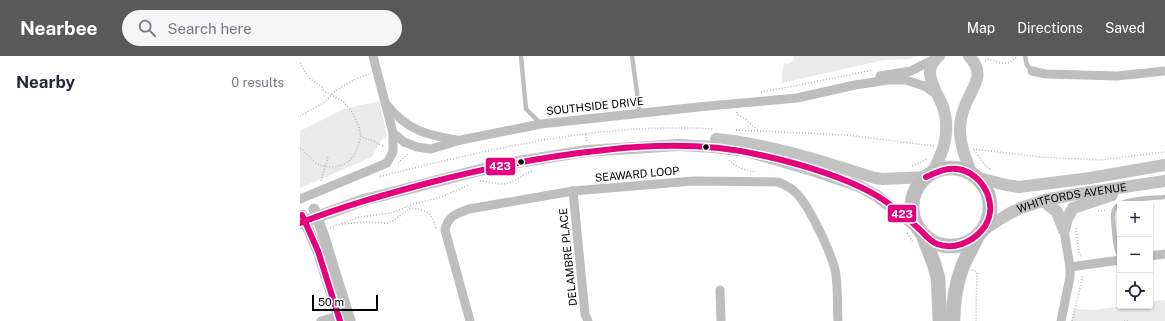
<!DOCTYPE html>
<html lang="en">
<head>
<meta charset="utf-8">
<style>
	:root { --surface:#fff; --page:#f6f6f7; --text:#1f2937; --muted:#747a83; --line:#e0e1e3; --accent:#595959 }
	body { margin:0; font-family:"Public Sans",sans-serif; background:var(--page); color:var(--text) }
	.controls { position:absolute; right:12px; bottom:12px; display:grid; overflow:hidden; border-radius:4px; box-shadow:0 1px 3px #0004 }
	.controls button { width:36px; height:36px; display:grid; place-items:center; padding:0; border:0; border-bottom:1px solid var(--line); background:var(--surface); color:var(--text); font:20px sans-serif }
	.scale { position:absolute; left:12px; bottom:10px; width:66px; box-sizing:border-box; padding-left:4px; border:2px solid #000; border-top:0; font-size:11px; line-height:14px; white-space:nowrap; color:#000; -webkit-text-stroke:3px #fff; paint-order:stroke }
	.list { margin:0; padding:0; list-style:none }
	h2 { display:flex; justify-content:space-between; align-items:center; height:52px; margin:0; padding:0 16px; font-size:17px }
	h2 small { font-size:13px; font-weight:400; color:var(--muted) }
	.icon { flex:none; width:22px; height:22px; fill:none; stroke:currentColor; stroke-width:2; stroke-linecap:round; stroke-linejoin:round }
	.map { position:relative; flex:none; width:865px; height:265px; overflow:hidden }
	header { display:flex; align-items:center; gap:24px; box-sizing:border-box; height:56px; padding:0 20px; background:var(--accent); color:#fff }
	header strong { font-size:19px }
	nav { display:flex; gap:22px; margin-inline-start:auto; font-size:14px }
	.search { width:280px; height:36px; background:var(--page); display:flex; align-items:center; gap:10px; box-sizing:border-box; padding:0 14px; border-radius:22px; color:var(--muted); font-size:15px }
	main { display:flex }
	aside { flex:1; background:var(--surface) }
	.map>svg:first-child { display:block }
</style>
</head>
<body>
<header>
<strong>Nearbee</strong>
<div class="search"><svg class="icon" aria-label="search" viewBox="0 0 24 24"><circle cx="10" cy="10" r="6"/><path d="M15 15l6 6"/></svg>Search here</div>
<nav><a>Map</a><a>Directions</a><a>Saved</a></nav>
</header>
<main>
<aside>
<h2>Nearby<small>0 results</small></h2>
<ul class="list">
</ul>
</aside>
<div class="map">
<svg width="865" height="265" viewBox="0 0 865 265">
	<rect width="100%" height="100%" fill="#fff"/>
	<!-- green -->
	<g fill="#eaeaea">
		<polygon points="494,0 616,0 610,3 584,4 482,27 482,18 484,7 488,8 494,4"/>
		<polygon points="79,45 87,79 80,86 72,101 0,132 0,75 44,53"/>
		<polygon points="865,244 865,265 771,265 774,253 795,254 822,250 850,250 850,246"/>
	</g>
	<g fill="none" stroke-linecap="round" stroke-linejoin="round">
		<defs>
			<g id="primary">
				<circle cx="651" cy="151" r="39"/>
				<polyline points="623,179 634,208 638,222 640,265"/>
				<path d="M 653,265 C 653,246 656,227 663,209 C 667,200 673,190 677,181"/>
			</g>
		</defs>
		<!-- primary casing -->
		<use href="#primary" stroke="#dbdbdb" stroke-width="15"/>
		<!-- path -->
		<g stroke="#b8b8b8" stroke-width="1.5" stroke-dasharray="1 2" stroke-linecap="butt">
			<path d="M 685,5 L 689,3 C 700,7 709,11 717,0"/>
			<polyline points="0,7 9,22 22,31 24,35 43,45 52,56 59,70 61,81 74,85 83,90"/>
			<polyline points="461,36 495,30 573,14"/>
			<polyline points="437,56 437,58 445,63 459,75"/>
			<polyline points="0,60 25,46 34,36 41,31 54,24 69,18"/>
			<polyline points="436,74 546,79 634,90"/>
			<polyline points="286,78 287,86"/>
			<path d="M 0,92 C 6,97 12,105 18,108 C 31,114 47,111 54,99 C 57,94 59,87 61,81"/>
			<polyline points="673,93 741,101 800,104 865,96"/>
			<polyline points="674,94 684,108 691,114"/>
			<path d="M 429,104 C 435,112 447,114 456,116"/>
			<polyline points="98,107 109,97"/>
			<polyline points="612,110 620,107 628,102"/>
			<path d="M 80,120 L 82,120 C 190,93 300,66 413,73"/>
			<polyline points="21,125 28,101"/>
			<path d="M 180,125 C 187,125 195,128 203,128 C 214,127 222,119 233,115"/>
			<polyline points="798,155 806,154"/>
			<path d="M 42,168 L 68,166 L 87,167 L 93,165 L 111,152 C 129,155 131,156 136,173"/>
			<polyline points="30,172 59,161 91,157 114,148 138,142 169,129"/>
			<polyline points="776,172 779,198 782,199 781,201"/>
			<polyline points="607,177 613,186"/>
			<polyline points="672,214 677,216 676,265"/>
			<polyline points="772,265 783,220"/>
			<polyline points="824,265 828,265"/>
		</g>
		<!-- service -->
		<g stroke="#bebebe" stroke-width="4.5">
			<polyline points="221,0 226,53 241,68"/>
			<polyline points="332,0 340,58"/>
			<polyline points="725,0 727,9 732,15"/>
			<path d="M 820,201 C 815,193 815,183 814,174 C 814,167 811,158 815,152 C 821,142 853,142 865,141"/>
		</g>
		<!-- minor -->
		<g stroke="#bebebe" stroke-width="9">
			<polyline points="73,0 93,77 104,86 117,91 131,93 161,84 241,68 398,51 497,42 555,29 588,24 606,24 624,30 635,37"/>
			<polyline points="732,15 746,18 817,20 865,15"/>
			<polyline points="580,20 611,15 636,2"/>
			<path d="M 87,49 C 107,74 126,79 157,84"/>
			<polyline points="273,135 285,258 288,265"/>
			<polyline points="0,143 87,107 93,96 93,77"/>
			<polyline points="850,200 865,198"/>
			<polyline points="770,211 820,204"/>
			<polyline points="420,234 421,265"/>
			<polyline points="21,265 45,258"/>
			<path d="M 170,265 L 145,174 C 148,160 156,158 169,153 L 273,135 L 393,125 L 478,126 C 485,129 491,131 496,137 C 509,149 534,202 536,219 C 538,234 537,250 538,265"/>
			<polyline points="761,265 770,221 770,211 764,174"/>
		</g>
		<!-- tertiary -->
		<g stroke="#bebebe" stroke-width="11">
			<polyline points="14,153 23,178 50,265"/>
			<polyline points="2,159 18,195 40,265"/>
		</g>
		<!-- secondary -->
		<g stroke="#c2c2c2" stroke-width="12">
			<path d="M 669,0 C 687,19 672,31 665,50 C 662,57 660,67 660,74 C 660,89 666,103 671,116"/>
			<path d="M 416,83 C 470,88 524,106 575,122 L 583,123 L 626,121"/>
			<path d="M 633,116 C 641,99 648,85 646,65 C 645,58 644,51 640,44 C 633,30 622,12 639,0"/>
			<polyline points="679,122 706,129 719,131 790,122 865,109"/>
			<polyline points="745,144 746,147 757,156 764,174"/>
			<polyline points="0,167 64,144 199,109 286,95 379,89 414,91 446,95 512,114 559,130 577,140 617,171"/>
			<path id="s1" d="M 683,174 L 710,157 L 721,152 L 745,144 L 771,139 L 865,125"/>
			<polyline points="764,174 767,163 773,152 812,139"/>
		</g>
		<!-- primary -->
		<use href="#primary" stroke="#bdbdbd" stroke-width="14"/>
		<defs>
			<g id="bus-1">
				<polyline points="2,159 18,195 40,265"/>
				<path d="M 0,167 C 43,150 87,138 132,126 C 190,111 246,100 305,94 C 357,88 409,87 460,99 C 497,107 550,122 582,143 C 594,151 607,161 618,172 C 624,177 629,185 637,188 C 653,194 671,187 682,174 C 700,153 686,121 662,114 C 649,110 637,116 626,121"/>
			</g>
		</defs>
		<!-- bus-1 casing -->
		<use href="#bus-1" stroke="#fff" stroke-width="9"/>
		<!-- bus-1 -->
		<use href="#bus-1" stroke="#e5007d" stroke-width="6"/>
	</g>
	<!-- markers -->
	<g fill="#000" stroke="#fff" stroke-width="1.5">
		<circle cx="406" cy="91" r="3.5"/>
		<circle cx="221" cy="106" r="3.5"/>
	</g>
	<g text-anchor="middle" stroke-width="3" stroke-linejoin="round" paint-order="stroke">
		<!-- street labels -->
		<g font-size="11" fill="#000" stroke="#fff">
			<text transform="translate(295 50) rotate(-6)" y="4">SOUTHSIDE DRIVE</text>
			<text transform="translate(337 118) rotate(-5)" y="4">SEAWARD LOOP</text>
			<text dy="4" stroke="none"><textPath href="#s1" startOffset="96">WHITFORDS AVENUE</textPath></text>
			<text transform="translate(268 201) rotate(-96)" y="4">DELAMBRE PLACE</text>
		</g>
	</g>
	<g stroke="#fff" stroke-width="1.5">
		<rect x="185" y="101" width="31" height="19" rx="4" fill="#e5007d"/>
		<rect x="587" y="148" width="30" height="19" rx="4" fill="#e5007d"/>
	</g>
	<g font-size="11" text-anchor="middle" font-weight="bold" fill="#fff">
		<text x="200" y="114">423</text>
		<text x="602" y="162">423</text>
	</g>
</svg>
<div class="controls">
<button>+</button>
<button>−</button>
<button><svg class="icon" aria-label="locate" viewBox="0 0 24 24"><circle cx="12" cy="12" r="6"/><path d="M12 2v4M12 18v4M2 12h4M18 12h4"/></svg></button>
</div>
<div class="scale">50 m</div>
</div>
</main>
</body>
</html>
